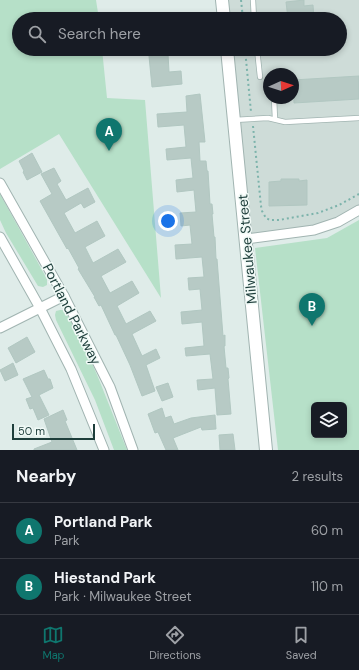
<!DOCTYPE html>
<html lang="en">
<head>
<meta charset="utf-8">
<style>
	:root { --surface:#171b24; --page:#20242c; --text:#f1f3f6; --muted:#9ea1a6; --line:#363941; --accent:#0f766e }
	body { margin:0; font-family:"DM Sans",sans-serif; background:var(--page); color:var(--text) }
	.controls { position:absolute; right:12px; bottom:12px; display:grid; overflow:hidden; border-radius:6px; box-shadow:0 2px 6px #0003 }
	.controls button { width:36px; height:36px; display:grid; place-items:center; padding:0; border:0; border-bottom:1px solid var(--line); background:var(--surface); color:var(--text); font:20px sans-serif }
	.compass { position:absolute; left:263px; top:68px; width:36px; height:36px; border-radius:50%; background:var(--surface); box-shadow:0 2px 6px #0003; rotate:87deg }
	.scale { position:absolute; left:12px; bottom:10px; width:83px; box-sizing:border-box; padding-left:4px; border:2px solid #1e3e3b; border-top:0; font-size:11px; line-height:14px; white-space:nowrap; color:#1e3e3b; -webkit-text-stroke:3px #f0f9f6; paint-order:stroke }
	.you { position:absolute; left:168px; top:221px; width:14px; height:14px; margin:-10px; border:3px solid #fff; border-radius:50%; background:#1a73e8; box-shadow:0 0 0 6px #1a73e833 }
	.badge { display:grid; place-items:center; width:26px; height:26px; border-radius:50%; background:var(--accent); color:#fff; font-size:13px; font-weight:700 }
	.pin { position:absolute; translate:-50% -33px; filter:drop-shadow(0 1px 2px #0008) }
	.pin::after { content:''; position:absolute; top:21px; width:14px; height:12px; background:inherit; clip-path:polygon(0 0,100% 0,50% 100%) }
	.list { margin:0; padding:0; list-style:none }
	h2 { display:flex; justify-content:space-between; align-items:center; height:52px; margin:0; padding:0 16px; font-size:17px }
	h2 small { font-size:13px; font-weight:400; color:var(--muted) }
	.list li { display:grid; grid-template-columns:26px 1fr auto; gap:12px; align-items:center; box-sizing:border-box; height:56px; padding:0 16px; border-top:1px solid var(--line) }
	.list b { display:block; font-size:15px; white-space:nowrap }
	.list p { margin:0; font-size:13px; white-space:nowrap; color:var(--muted) }
	.list em { font-size:13px; font-style:normal; color:var(--muted) }
	.icon { flex:none; width:22px; height:22px; fill:none; stroke:currentColor; stroke-width:2; stroke-linecap:round; stroke-linejoin:round }
	.map { position:relative; flex:none; width:359px; height:450px; overflow:hidden }
	.search { position:absolute; background:var(--surface); box-shadow:0 2px 6px #0003; left:12px; right:12px; top:12px; height:44px; display:flex; align-items:center; gap:10px; box-sizing:border-box; padding:0 14px; border-radius:22px; color:var(--muted); font-size:15px }
	.sheet { height:164px; background:var(--surface) }
	nav { display:flex; justify-content:space-around; align-items:center; box-sizing:border-box; height:56px; border-top:1px solid var(--line); background:var(--surface); font-size:11px; color:var(--muted) }
	nav a { display:grid; justify-items:center; gap:2px }
	nav .on { color:var(--accent) }
	.map>svg:first-child { display:block }
</style>
</head>
<body>
<div class="map">
<svg width="359" height="450" viewBox="0 0 359 450">
	<rect width="100%" height="100%" fill="#dfece9"/>
	<!-- built -->
	<path fill="#cedcd8" fill-rule="evenodd" d="M 222,0 L 359,0 L 359,210 L 338,222 L 246,239 L 227,49 L 340,49 L 340,19 L 224,19 ZM 269,74 L 293,74 L 293,98 L 269,98 Z"/>
	<!-- green -->
	<g fill="#b6e0c8" fill-rule="evenodd">
		<polygon points="0,0 96,0 99,19 19,19 19,49 102,49 107,98 145,100 161,298 59,134 0,169"/>
		<polygon points="0,194 47,279 47,285 43,287 38,286 6,233 0,220"/>
		<path d="M 359,220 L 359,450 L 278,450 L 255,248 L 327,238 ZM 314,405 L 344,405 L 344,435 L 314,435 Z"/>
		<polygon points="60,310 64,310 67,314 86,349 100,382 127,450 114,450 95,400 56,320 55,315 56,311"/>
	</g>
	<!-- building -->
	<g fill="#b7cac5" stroke="#b1c7c1">
		<polygon points="304,0 304,6 313,5 314,19 288,19 286,2"/>
		<polygon points="152,49 165,49 166,54 168,54 169,72 181,71 182,84 152,87 149,56 153,56"/>
		<polygon points="359,76 359,99 294,103 293,80"/>
		<polygon points="200,94 205,142 199,142 200,161 206,161 207,171 208,171 210,204 212,204 213,214 212,214 214,237 215,237 216,259 217,259 223,336 225,335 225,346 224,346 226,368 228,368 229,378 228,379 231,414 217,415 215,388 198,390 197,380 213,379 210,354 186,356 185,348 204,346 202,322 182,324 181,312 202,310 200,289 189,290 188,278 204,277 202,257 176,259 175,245 192,244 190,225 181,226 180,213 196,212 194,190 177,192 176,180 193,178 191,158 167,160 166,149 186,147 184,125 158,127 157,114 187,112 186,96"/>
		<polygon points="32,153 42,172 27,180 23,172 24,171 19,161"/>
		<polygon points="54,168 61,181 57,184 66,200 88,188 95,202 84,208 81,203 64,213 75,233 97,221 105,236 85,247 93,263 118,249 126,262 101,276 110,293 132,281 139,293 117,306 126,324 150,311 156,321 132,334 142,356 156,349 160,358 146,365 155,391 142,396 130,365 116,335 115,335 101,305 99,306 94,297 95,297 78,269 79,268 68,248 67,249 40,201 52,194 41,174"/>
		<polygon points="281,179 299,179 299,181 307,180 307,205 269,206 269,182 281,181"/>
		<polygon points="27,337 35,352 16,363 8,348"/>
		<polygon points="13,363 18,375 5,381 0,370"/>
		<polygon points="44,370 48,379 50,379 53,388 39,395 49,415 38,420 33,408 30,409 26,399 32,397 23,379"/>
		<polygon points="168,383 173,397 162,401 156,387"/>
		<polygon points="162,408 165,418 171,416 174,424 191,418 215,415 216,429 202,430 201,427 173,438 178,450 166,450 158,432 155,433 148,414"/>
		<polygon points="63,410 67,420 65,421 77,450 34,450 34,449 52,442 44,419"/>
		<polygon points="233,434 235,450 220,450 219,435"/>
	</g>
	<g fill="none" stroke-linecap="round" stroke-linejoin="round">
		<defs>
			<g id="service">
				<polyline points="253,0 254,19"/>
				<polyline points="257,49 260,77"/>
				<polyline points="274,98 275,119"/>
				<polyline points="234,120 268,118 285,122 359,118"/>
			</g>
			<g id="minor">
				<polyline points="0,183 64,296 110,387 133,450"/>
				<polyline points="0,237 40,308 71,369 104,450"/>
				<polyline points="246,239 314,230 338,222 359,210"/>
				<polyline points="0,328 64,296"/>
			</g>
			<g id="tertiary">
				<polyline points="222,0 224,19"/>
				<polyline points="227,49 266,450"/>
			</g>
		</defs>
		<!-- service casing -->
		<use href="#service" stroke="#a1b4b1" stroke-width="6"/>
		<!-- minor casing -->
		<use href="#minor" stroke="#a1b4b1" stroke-width="11"/>
		<!-- tertiary casing -->
		<use href="#tertiary" stroke="#a1b4b1" stroke-width="14"/>
		<!-- path -->
		<g stroke="#7cb3ab" stroke-width="2" stroke-dasharray="2 3" stroke-linecap="butt">
			<polyline points="241,0 243,19"/>
			<polyline points="245,49 251,112"/>
			<polyline points="253,126 261,206 262,211 266,218 270,220 279,220 318,213 339,205 359,194"/>
		</g>
		<!-- service -->
		<use href="#service" stroke="#fff" stroke-width="4.5"/>
		<!-- minor -->
		<use href="#minor" stroke="#fff" stroke-width="9"/>
		<!-- tertiary -->
		<use href="#tertiary" stroke="#fff" stroke-width="12"/>
	</g>
	<g text-anchor="middle" stroke-width="3" stroke-linejoin="round" paint-order="stroke">
		<!-- street labels -->
		<g font-size="14" fill="#1e3e3b" stroke="#f0f9f6">
			<text transform="translate(247 249) rotate(-95)" y="5">Milwaukee Street</text>
			<text transform="translate(72 314) rotate(63)" y="5">Portland Parkway</text>
		</g>
	</g>
</svg>
<div class="controls">
<button><svg class="icon" aria-label="layers" viewBox="0 0 24 24"><path d="M12 4l9 5-9 5-9-5zM3 14l9 5 9-5"/></svg></button>
</div>
<svg class="compass" viewBox="-18 -18 36 36"><path d="M0-13l5 13h-10z" fill="#e53935"/><path d="M0 13l5-13h-10z" fill="#9ea1a6"/></svg>
<div class="scale">50 m</div>
<div class="you"></div>
<div class="pin badge" style="left:109px;top:151px">A</div>
<div class="pin badge" style="left:312px;top:326px">B</div>
<div class="search"><svg class="icon" aria-label="search" viewBox="0 0 24 24"><circle cx="10" cy="10" r="6"/><path d="M15 15l6 6"/></svg>Search here</div>
</div>
<section class="sheet">
<h2>Nearby<small>2 results</small></h2>
<ul class="list">
<li><span class="badge">A</span><div><b>Portland Park</b><p>Park</p></div><em>60 m</em></li>
<li><span class="badge">B</span><div><b>Hiestand Park</b><p>Park · Milwaukee Street</p></div><em>110 m</em></li>
</ul>
</section>
<nav>
<a class="on"><svg class="icon" aria-label="map" viewBox="0 0 24 24"><path d="M3 6l6-2 6 2 6-2v14l-6 2-6-2-6 2zM9 4v14M15 6v14"/></svg>Map</a>
<a><svg class="icon" aria-label="directions" viewBox="0 0 24 24"><path d="M12 3l9 9-9 9-9-9zM9 14v-3h6M13 9l2 2-2 2"/></svg>Directions</a>
<a><svg class="icon" aria-label="saved" viewBox="0 0 24 24"><path d="M7 4h10v16l-5-4-5 4z"/></svg>Saved</a>
</nav>
</body>
</html>
